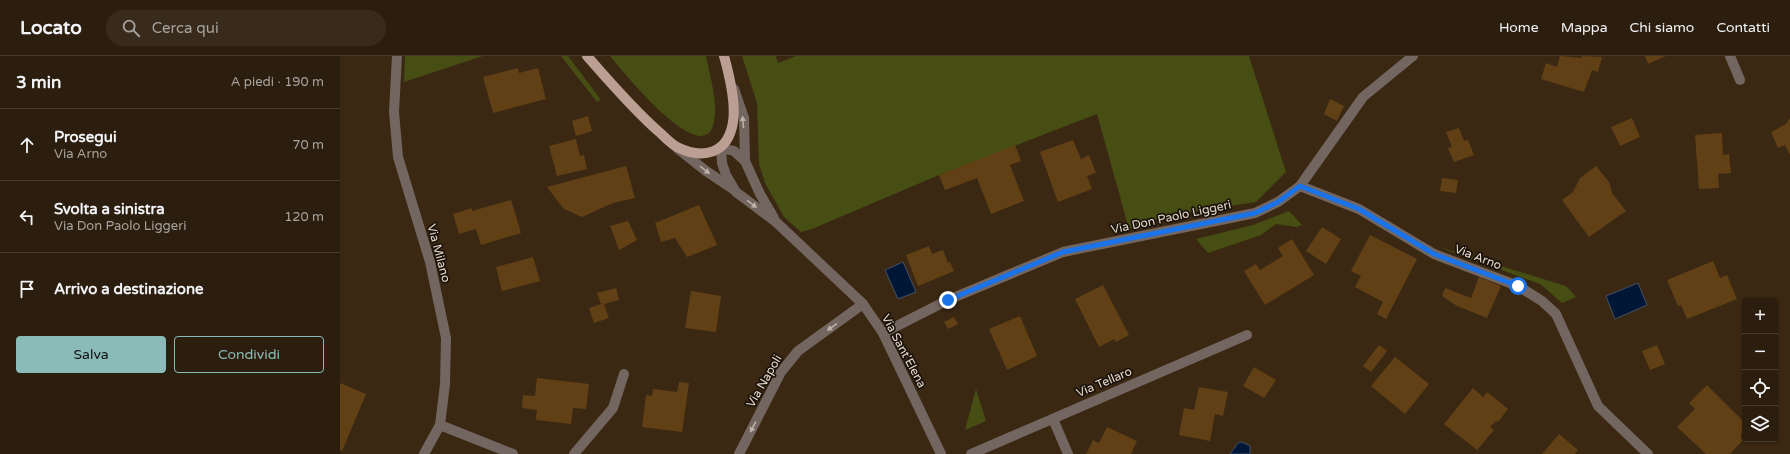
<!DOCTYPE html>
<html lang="it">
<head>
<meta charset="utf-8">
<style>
	:root { --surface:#2c1e0e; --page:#382b1c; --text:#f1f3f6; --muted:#a6a29e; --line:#483c2e; --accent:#8bbbb9 }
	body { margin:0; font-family:"Varela Round",sans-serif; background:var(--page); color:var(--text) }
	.controls { position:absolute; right:12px; bottom:12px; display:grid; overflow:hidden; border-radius:4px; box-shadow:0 1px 3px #0004 }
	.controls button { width:36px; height:36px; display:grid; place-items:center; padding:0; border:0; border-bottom:1px solid var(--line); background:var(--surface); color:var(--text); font:20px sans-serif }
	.stop { position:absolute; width:12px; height:12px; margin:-9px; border:3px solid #1a73e8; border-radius:50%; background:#fff }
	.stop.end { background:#1a73e8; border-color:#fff; box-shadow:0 1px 4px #0008 }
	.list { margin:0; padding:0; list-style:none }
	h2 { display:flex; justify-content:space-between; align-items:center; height:52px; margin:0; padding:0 16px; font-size:17px }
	h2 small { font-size:13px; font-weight:400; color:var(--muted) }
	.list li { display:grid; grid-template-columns:26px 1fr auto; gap:12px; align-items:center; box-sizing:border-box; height:72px; padding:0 16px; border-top:1px solid var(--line) }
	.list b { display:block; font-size:15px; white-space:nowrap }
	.list p { margin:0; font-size:13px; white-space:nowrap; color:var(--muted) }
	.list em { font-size:13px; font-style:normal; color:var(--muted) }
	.actions { display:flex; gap:8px; padding:12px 16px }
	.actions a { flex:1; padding:9px 0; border:1px solid var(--accent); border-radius:4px; text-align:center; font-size:14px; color:var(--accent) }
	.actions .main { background:var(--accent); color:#111 }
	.icon { flex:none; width:22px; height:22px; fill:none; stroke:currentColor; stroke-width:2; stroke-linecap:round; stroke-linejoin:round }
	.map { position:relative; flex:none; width:1450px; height:398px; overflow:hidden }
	header { display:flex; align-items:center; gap:24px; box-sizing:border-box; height:56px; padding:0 20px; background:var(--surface); border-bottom:1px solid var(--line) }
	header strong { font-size:19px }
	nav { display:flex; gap:22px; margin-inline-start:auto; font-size:14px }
	.search { width:280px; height:36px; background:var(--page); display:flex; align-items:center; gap:10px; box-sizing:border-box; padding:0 14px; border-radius:22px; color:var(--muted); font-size:15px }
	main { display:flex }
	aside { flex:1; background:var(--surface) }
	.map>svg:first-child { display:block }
</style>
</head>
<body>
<header>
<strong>Locato</strong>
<div class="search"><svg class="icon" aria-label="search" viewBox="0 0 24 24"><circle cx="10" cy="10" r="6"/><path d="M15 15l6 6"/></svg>Cerca qui</div>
<nav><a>Home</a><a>Mappa</a><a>Chi siamo</a><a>Contatti</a></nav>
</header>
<main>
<aside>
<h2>3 min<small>A piedi · 190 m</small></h2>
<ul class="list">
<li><svg class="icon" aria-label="ahead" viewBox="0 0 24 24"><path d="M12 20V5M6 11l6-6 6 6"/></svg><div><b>Prosegui</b><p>Via Arno</p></div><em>70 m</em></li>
<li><svg class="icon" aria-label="left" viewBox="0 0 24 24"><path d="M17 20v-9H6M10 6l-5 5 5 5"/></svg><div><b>Svolta a sinistra</b><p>Via Don Paolo Liggeri</p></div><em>120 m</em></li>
<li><svg class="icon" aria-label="arrive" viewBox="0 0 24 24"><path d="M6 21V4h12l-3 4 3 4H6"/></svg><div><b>Arrivo a destinazione</b></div></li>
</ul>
<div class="actions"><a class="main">Salva</a><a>Condividi</a></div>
</aside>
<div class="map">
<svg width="1450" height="398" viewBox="0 0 1450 398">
	<rect width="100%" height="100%" fill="#3a2812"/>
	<!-- green -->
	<g fill="#464e14">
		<polygon points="65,0 143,0 64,26"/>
		<polygon points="221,0 228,0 261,44 257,46"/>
		<path d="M 270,0 L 366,0 C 370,21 378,45 374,66 C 364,117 280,12 270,0 Z"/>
		<polygon points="402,0 436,0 438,7 456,0 909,0 946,116 916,146 831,159 789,173 757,58 599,119 472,173 461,176 444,161 425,127 419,108 417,47"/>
		<polygon points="949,155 962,169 956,171 936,168 921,179 868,197 856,183 913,169"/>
		<polygon points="1096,190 1226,230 1236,241 1222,247 1200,228"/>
		<polygon points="636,333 646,365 625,374"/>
	</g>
	<!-- water -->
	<g fill="#001637" stroke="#455164">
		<polygon points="563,206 576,236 558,243 545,214"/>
		<polygon points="1298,227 1307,249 1275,263 1266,240"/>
		<polygon points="902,386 910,390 910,398 890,398 898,387"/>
	</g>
	<!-- building -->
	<g fill="#624016">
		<polygon points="1220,0 1242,2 1242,0 1262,1 1258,16 1252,14 1244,36 1201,23 1206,7 1217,11"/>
		<polygon points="1305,0 1326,0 1308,8"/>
		<polygon points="178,12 179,17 198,12 206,43 153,57 143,21"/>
		<polygon points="990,43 1004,50 997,65 984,58"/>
		<polygon points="248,60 252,75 236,80 232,65"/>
		<polygon points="1292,62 1300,81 1280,90 1271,71"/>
		<polygon points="1450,62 1450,99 1445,89 1438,92 1431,76 1446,68"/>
		<polygon points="1119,72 1124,85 1128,84 1134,99 1114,106 1108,92 1112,91 1106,76"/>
		<polygon points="1382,77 1383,99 1389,98 1391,117 1378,118 1379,132 1359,133 1355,79"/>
		<polygon points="236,83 240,100 244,99 247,113 217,120 209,90"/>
		<polygon points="733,84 741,103 749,99 756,117 747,120 752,133 718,146 700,96"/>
		<polygon points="675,89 681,105 670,109 684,145 651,158 637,122 605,134 599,119"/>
		<polygon points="286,110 295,142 273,147 242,161 224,153 207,131"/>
		<polygon points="1256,110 1269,126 1272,137 1286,155 1249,181 1222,144 1233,136 1240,122"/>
		<polygon points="1102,122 1118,124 1116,137 1100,135"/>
		<polygon points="171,144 181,177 141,189 136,173 119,178 113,158 132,152 132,155"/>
		<polygon points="359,149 377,189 347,201 335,182 321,186 315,167"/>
		<polygon points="288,165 297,184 279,194 270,170"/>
		<polygon points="982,171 1001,183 986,208 966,195"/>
		<polygon points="1030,179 1077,203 1046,263 1037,258 1043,246 1015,231 1021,220 1011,215"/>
		<polygon points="952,183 974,219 925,249 904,215 916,208 920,214 943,200 938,192"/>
		<polygon points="589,190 592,198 603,194 608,207 610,206 614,215 578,230 566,199"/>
		<polygon points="193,201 200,225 162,235 156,211"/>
		<polygon points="1373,205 1380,222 1387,219 1397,243 1347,263 1341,249 1338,250 1327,224"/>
		<polygon points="1139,221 1161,230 1147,262 1117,250 1102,240 1105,232 1131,242"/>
		<polygon points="763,229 789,279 776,286 774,283 759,291 735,243"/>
		<polygon points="276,232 279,244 264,248 269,262 254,267 249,252 261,248 257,237"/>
		<polygon points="351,235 381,240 376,276 345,272"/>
		<polygon points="680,260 697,300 667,314 649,273"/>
		<polygon points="614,261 618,268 608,273 604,266"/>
		<polygon points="1039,289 1047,295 1031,316 1023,310"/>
		<polygon points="1317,289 1325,308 1310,314 1302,295"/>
		<polygon points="1055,301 1089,328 1065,358 1031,330"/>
		<polygon points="914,311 936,324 924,342 903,330"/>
		<polygon points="197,322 249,328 246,353 233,352 231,368 196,364 197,354 182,352 183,339 195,340"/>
		<polygon points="339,326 349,327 342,376 302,371 306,339 312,340 313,333 337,336"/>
		<polygon points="0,327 26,338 2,395 0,394"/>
		<polygon points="1367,329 1403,365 1401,382 1403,384 1390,398 1366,398 1337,371 1355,353 1349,347"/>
		<polygon points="859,331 888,336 883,360 875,358 870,385 839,379 844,352 854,354"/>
		<polygon points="1133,332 1143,341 1147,336 1168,353 1158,366 1156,365 1150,371 1154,374 1137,394 1104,368"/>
		<polygon points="767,371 797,385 791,398 746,398 753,384 759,387"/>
		<polygon points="1219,378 1238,394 1235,398 1202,398"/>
	</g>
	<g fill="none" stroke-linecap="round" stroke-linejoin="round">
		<!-- minor -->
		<g stroke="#736660" stroke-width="10">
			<polyline points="57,0 54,56 58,101 90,206 106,282 105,328 100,369 84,398"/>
			<polyline points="1390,0 1400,24"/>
			<polyline points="394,33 404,62 405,105 420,138 434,162"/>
			<polyline points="337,92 366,115 393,133"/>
			<polyline points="405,105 394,95 381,92 382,107 386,119 396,136 436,166 523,248 543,277 601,398"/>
			<polyline points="960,130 1019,153 1094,198 1178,230 1202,245 1216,258 1258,350 1308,398"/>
			<polyline points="543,277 608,244 723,196 915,157 938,146 960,130 1023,41 1073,0"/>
			<polyline points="713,363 728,398"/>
			<polyline points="100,369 173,398"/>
			<polyline points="234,398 273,352 284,318"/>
			<polyline points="399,398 441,316 458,295 523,248"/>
			<polyline points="631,398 907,279"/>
		</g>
		<!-- major -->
		<path stroke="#ba9f92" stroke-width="10" d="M 247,0 C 270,26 292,52 318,75 C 324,80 330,87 337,91 C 363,104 388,98 393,66 C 396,47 389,18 384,0"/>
	</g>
	<!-- one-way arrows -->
	<defs><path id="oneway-solid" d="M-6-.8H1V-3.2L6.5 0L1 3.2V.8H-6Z"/></defs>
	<g fill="#beb1a7">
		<use href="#oneway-solid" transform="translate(403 66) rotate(-95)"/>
		<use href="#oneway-solid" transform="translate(365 114) rotate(37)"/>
		<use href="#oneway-solid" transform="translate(412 148) rotate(37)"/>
		<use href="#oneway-solid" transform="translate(492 271) rotate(145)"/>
		<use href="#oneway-solid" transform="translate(413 371) rotate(118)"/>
	</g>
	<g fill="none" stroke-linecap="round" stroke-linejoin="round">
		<!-- route -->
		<polyline stroke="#1a73e8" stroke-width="5" points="608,244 723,196 915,157 938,146 960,130 1019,153 1094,198 1178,230"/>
	</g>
	<g text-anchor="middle" stroke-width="3.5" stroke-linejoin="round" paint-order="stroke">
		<!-- street labels -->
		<g font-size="12" fill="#e6dacd" stroke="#1b130a">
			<text transform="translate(831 161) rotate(-12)" y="4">Via Don Paolo Liggeri</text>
			<text transform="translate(99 197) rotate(75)" y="4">Via Milano</text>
			<text transform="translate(1138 201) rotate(21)" y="4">Via Arno</text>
			<text transform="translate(564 295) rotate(62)" y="4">Via Sant'Elena</text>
			<text transform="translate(424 325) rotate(-60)" y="4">Via Napoli</text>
			<text transform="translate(764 326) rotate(-23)" y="4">Via Tellaro</text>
		</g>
	</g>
</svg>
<div class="controls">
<button>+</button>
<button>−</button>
<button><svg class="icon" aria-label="locate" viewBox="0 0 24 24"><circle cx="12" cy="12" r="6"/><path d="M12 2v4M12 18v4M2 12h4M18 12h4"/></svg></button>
<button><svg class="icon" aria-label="layers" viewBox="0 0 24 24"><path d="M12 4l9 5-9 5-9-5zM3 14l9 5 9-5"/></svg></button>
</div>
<div class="stop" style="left:1178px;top:230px"></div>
<div class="stop end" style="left:608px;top:244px"></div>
</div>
</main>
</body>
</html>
